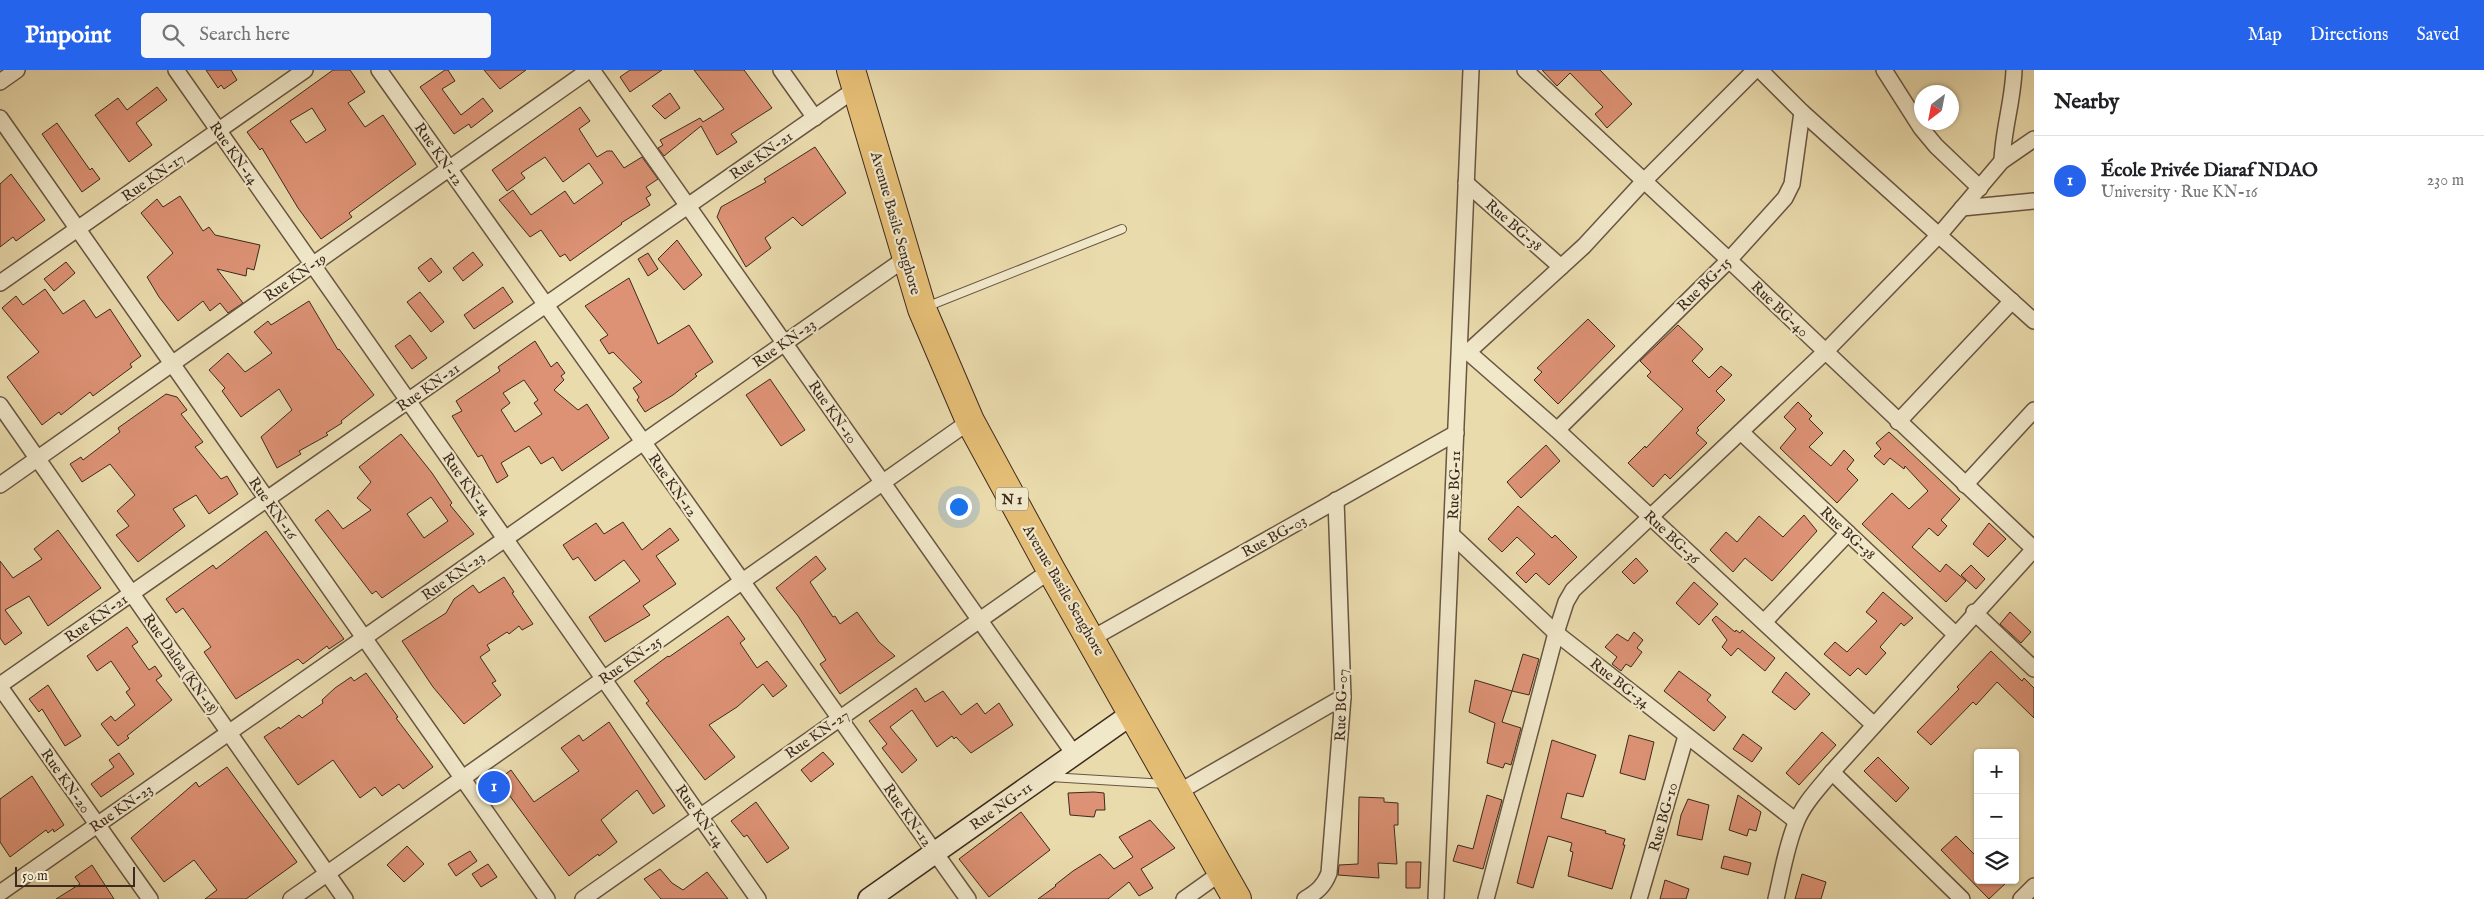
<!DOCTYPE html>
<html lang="en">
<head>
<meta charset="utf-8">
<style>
	:root { --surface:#fff; --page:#f6f6f6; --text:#202124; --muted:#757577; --line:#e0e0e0; --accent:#2563eb }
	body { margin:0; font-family:"IM FELL English",serif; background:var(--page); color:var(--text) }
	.controls { position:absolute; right:15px; bottom:15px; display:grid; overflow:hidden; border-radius:5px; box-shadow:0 1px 4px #0004 }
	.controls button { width:45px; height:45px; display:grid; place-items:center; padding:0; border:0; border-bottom:1px solid var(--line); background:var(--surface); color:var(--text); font:25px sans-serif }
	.compass { position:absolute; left:1914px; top:15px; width:45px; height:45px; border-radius:50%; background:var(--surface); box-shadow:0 1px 4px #0004; rotate:212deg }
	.scale { position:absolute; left:15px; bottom:12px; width:120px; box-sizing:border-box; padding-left:5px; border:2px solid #3d2a1e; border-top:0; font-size:14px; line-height:18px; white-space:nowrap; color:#3d2a1e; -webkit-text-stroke:4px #f1e8ca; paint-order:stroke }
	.you { position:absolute; left:958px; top:436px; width:18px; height:18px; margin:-12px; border:4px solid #fff; border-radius:50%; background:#1a73e8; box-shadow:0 0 0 8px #1a73e833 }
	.badge { display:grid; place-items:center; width:32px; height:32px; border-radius:50%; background:var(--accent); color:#fff; font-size:16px; font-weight:700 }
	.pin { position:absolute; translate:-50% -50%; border:2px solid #fff; box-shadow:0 1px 5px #0006 }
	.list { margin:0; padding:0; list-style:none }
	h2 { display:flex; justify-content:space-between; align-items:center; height:65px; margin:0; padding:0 20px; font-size:21px }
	h2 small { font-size:16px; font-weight:400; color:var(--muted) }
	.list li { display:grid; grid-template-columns:32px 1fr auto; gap:15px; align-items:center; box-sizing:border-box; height:90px; padding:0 20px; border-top:1px solid var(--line) }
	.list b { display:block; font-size:19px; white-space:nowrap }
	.list p { margin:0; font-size:16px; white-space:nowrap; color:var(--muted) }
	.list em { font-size:16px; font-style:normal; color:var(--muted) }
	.icon { flex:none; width:28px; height:28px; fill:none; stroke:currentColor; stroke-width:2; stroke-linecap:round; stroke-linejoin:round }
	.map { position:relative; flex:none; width:2034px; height:829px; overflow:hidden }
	header { display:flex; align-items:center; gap:30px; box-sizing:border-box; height:70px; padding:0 25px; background:var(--accent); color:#fff }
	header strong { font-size:24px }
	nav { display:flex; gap:28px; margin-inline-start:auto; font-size:18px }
	.search { width:350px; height:45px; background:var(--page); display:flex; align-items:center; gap:12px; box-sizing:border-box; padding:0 18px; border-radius:5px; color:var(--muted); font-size:19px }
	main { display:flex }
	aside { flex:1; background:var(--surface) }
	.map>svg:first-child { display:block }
</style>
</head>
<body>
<header>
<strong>Pinpoint</strong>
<div class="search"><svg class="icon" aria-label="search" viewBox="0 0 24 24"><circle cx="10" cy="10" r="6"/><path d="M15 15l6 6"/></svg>Search here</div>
<nav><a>Map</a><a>Directions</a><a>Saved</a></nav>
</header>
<main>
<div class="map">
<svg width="2034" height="829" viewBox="0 0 2034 829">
	<rect width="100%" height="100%" fill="#eadbad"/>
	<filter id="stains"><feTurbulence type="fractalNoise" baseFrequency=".004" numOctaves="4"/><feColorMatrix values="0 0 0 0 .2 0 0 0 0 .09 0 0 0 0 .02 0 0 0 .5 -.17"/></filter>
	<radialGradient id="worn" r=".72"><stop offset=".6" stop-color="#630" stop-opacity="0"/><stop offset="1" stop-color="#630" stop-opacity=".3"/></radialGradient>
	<!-- building -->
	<g fill="#dd9275" stroke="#3d2a1e" fill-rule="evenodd">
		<polygon points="206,0 231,0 237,10 224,19 221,15 218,18"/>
		<path d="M 333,0 L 350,0 L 365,22 L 348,33 L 365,57 L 383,45 L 416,94 L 349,143 L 352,147 L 321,169 L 298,138 L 262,78 L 260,80 L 247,62 ZM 312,38 L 326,60 L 306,73 L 290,51 Z"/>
		<polygon points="445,0 448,0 455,11 442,19 461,45 483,28 493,41 471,58 469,54 454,64 420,17"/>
		<polygon points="484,0 526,0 500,19"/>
		<polygon points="630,0 662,0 630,22 620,7"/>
		<polygon points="694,0 744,0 772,38 731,64 737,72 717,85 701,56 664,86 658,78 663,75 660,70 700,48 703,52 724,39"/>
		<polygon points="1542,0 1600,0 1632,34 1607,58 1595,44 1603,37 1570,3 1557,16"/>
		<polygon points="157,17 167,30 136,53 152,75 129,92 95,45 118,28 127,40"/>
		<polygon points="670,23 680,38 665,49 652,36"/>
		<polygon points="580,37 590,51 579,59 597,87 607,81 612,81 624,98 642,87 658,109 646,117 651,125 646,128 650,135 621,153 622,154 570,191 565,184 560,187 541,160 530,167 499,130 513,120 531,145 565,121 574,134 603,113 589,93 563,112 545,87 521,103 525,108 507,121 492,100"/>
		<polygon points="57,53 90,100 92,98 100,109 82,122 42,64"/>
		<polygon points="815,77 846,123 802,156 793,147 765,168 771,178 746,197 717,147 721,137 766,112 764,109"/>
		<polygon points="11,104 45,150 16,171 13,167 0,177 0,114"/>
		<polygon points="180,126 203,161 209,157 215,165 260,175 254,200 247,198 246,206 217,199 243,233 228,243 220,233 210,241 203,231 178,251 159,227 147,207 173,183 141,143 157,129 163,137"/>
		<polygon points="677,170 702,205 684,220 658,189"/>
		<polygon points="473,182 483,195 463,211 453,198"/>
		<polygon points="648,183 658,199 648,206 638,189"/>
		<polygon points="431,188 442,202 429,212 418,198"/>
		<polygon points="66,192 75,203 54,221 44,209"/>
		<polygon points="629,208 658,274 689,255 713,292 695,304 697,306 673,325 645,342 637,330 639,327 633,318 642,312 613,282 609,284 600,270 608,265 585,236"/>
		<polygon points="503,217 513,232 474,259 464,245"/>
		<polygon points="45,219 63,244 84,230 96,248 110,239 141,286 130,294 132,297 93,326 90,322 61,345 59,342 42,355 7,307 39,282 2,238 16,226 23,235"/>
		<polygon points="420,222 444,252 431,262 407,232"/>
		<polygon points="309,231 338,280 339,279 374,325 341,351 342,353 326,363 328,365 299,381 301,384 277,398 261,367 292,340 279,319 241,347 222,321 225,318 209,300 228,283 245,302 254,296 272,283 254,262 268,251 271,255"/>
		<polygon points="1588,249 1615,276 1558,334 1534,310 1542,302 1537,298"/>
		<polygon points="1678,255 1703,279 1692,291 1709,308 1721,296 1732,305 1716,321 1725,330 1697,358 1699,360 1696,363 1707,373 1670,409 1665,404 1653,417 1628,393 1645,376 1646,378 1683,339 1647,306 1651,302 1640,291"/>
		<polygon points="410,265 427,288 412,299 395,276"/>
		<path d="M 535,271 L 551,297 L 557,292 L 565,303 L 561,306 L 564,310 L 554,320 L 578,340 L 587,334 L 609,368 L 562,401 L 553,387 L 541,394 L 529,376 L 501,393 L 508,406 L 497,413 L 482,385 L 478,387 L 452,346 L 462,341 L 456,331 L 500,301 L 498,297 ZM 524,310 L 538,330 L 534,333 L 542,344 L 515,362 L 501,340 L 510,333 L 503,323 Z"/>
		<polygon points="770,309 805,360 781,376 746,325"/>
		<polygon points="166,324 177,327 187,340 181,344 203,372 195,377 221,409 227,406 238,424 209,444 196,425 173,439 185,456 138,492 116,465 129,456 117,441 135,425 110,394 82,412 70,394 81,387 83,390 120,362 118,358"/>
		<polygon points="1798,332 1812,346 1809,349 1823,363 1809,377 1831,396 1844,380 1854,390 1847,399 1858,410 1837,433 1780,378 1796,359 1784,347"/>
		<polygon points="1889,362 1960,429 1941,450 1947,456 1938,466 1929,458 1912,477 1940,502 1946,494 1966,511 1946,532 1862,454 1892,423 1909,439 1928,421 1905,396 1904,399 1890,388 1884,395 1874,386 1881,379 1876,373"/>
		<path d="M 401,364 L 432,403 L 452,433 L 450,435 L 474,464 L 382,528 L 376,521 L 372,524 L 315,450 L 328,440 L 343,459 L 371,440 L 357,428 L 371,412 L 359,397 ZM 431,427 L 448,451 L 424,468 L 407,444 Z"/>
		<polygon points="1546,375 1560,391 1521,428 1507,412"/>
		<polygon points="1518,436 1552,468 1555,465 1577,487 1549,515 1536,503 1526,513 1516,503 1535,484 1517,467 1502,482 1488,469"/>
		<polygon points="1804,445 1817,461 1772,511 1745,488 1733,502 1710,480 1726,462 1737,472 1759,446 1783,467"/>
		<polygon points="623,452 642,480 670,458 679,470 656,486 676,514 643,536 650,545 605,572 589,547 640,511 624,490 595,511 578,487 573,490 563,475 596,453 604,464"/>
		<polygon points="1989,453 2006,469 1988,487 1973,474"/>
		<polygon points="58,460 101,518 48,556 29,526 5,540 22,563 5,575 0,568 0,491 13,508 42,489 34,479"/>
		<polygon points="266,461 344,569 329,579 327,576 303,594 298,589 236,629 204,582 211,577 183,538 176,543 166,529 213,495 216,499"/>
		<polygon points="816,486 826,499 810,512 833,547 835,546 840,554 857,542 879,572 895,586 840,624 820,594 826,590 798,546 776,518"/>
		<polygon points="1636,488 1648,501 1634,514 1622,502"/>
		<polygon points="1971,495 1985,509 1976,519 1961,505"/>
		<polygon points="504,507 514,522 512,523 533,554 522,560 519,556 509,564 507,562 487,575 490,580 480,587 496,611 492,613 501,625 464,654 433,617 402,571 446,543 454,529 473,515 479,523"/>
		<polygon points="1694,512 1718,534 1699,555 1676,533"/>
		<polygon points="1883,522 1913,548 1904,556 1901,553 1880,577 1886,583 1866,605 1858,598 1850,606 1824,584 1835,572 1847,582 1877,551 1866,542"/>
		<polygon points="2010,542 2031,562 2021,573 2000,554"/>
		<polygon points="728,546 745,569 740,573 757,598 767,591 787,616 773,627 763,614 737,637 709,655 735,687 705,710 646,633 649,631 634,611 668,586 669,587"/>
		<polygon points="1716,546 1735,562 1736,560 1740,563 1742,560 1775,588 1765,601 1738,578 1731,586 1722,577 1727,570 1712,550"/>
		<polygon points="127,557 138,572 132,576 149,600 155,596 162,606 156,610 172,630 127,666 129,668 118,676 101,654 111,646 115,651 135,635 126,622 130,619 111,591 97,601 87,586"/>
		<polygon points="1634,562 1643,570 1637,578 1642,582 1631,597 1626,594 1621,601 1612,594 1617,587 1605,577 1617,564 1628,571"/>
		<polygon points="1991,581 2022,611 2024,608 2034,618 2034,648 1997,612 1976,635 1973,632 1931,675 1917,662 1959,619 1957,617"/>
		<polygon points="1523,584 1539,589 1529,625 1512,621"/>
		<polygon points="1679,601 1711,625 1707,630 1726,647 1714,661 1664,621"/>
		<polygon points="1786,602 1810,624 1795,640 1772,622"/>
		<polygon points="366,603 398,647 396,648 433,697 403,719 399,714 382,726 375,717 360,728 333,690 298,715 264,667 279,657 280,659 299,645 302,648 323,633 322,630 335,618 351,607 354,611"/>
		<polygon points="1475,610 1512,621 1502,652 1521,658 1511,695 1505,693 1503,698 1487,693 1495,653 1469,642"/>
		<polygon points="48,615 81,666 65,676 42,639 39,642 29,629"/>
		<polygon points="916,618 925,632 943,621 961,645 977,633 985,644 999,633 1013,655 971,683 956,667 954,669 952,666 937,677 912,640 890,657 917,690 902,703 882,678 887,674 869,651"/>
		<polygon points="609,652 665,736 653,744 637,720 601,750 617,772 599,786 598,784 569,806 498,710 511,700 534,732 579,701 561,678 579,665 583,671"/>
		<polygon points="1822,662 1836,675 1799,715 1786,703"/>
		<polygon points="1743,664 1762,678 1752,692 1733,679"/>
		<polygon points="1629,665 1654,672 1645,710 1620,703"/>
		<polygon points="1552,670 1596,685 1583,727 1567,723 1561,748 1606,761 1605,763 1625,769 1623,775 1625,775 1612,819 1568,806 1573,782 1570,781 1572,773 1548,766 1533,818 1517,813"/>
		<polygon points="823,682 834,694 811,712 801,700"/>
		<polygon points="119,683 134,704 101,727 91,714 114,697 109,690"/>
		<polygon points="1878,687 1909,718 1896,732 1864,701"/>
		<polygon points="227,697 297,792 246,829 205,829 217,820 194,790 164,812 131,768 196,712 199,717"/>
		<polygon points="32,706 64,755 54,762 53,759 48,763 46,760 10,787 0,772 0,729"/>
		<polygon points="1094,722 1104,723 1105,740 1096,740 1094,747 1070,745 1068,723"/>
		<polygon points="1487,725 1502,730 1483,799 1453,791 1458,775 1473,779"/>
		<polygon points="1738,725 1761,742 1756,761 1749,759 1747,766 1729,760"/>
		<polygon points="1359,727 1384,728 1384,732 1398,733 1398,755 1394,755 1397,794 1378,793 1379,808 1338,805 1339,795 1358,794"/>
		<polygon points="1688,729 1709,735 1702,770 1677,765 1681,745"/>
		<polygon points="756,732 789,778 767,793 747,765 744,767 731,751"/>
		<polygon points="1021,742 1050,780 989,827 959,789"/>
		<polygon points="1150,750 1175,778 1141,799 1153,818 1139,826 1129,812 1108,829 1038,829 1056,816 1055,815 1073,801 1100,784 1114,799 1133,787 1119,767"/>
		<polygon points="1956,766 1978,788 1978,810 2009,810 1989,829 1941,780"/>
		<polygon points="407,776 424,794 404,812 387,795"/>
		<polygon points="470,781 477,791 456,806 448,794"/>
		<polygon points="1724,786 1751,793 1748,805 1721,798"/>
		<polygon points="1406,792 1421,792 1420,818 1406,818"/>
		<polygon points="488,794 497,807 481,817 472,804"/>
		<polygon points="92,795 114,829 56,829 80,814 75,807"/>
		<polygon points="660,799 672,813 683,820 707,802 728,829 661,829 644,809"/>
		<polygon points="1802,804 1826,812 1821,829 1795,829"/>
		<polygon points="1665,810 1689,819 1686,829 1660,829"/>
	</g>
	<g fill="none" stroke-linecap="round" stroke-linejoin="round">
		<defs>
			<g id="lane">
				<polyline points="926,237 1122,159"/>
				<polyline points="1050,707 1166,714"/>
			</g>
			<g id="street">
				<polyline points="176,0 758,829"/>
				<polyline points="379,0 968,829"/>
				<polyline points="592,0 1074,684"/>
				<polyline points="781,0 815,48"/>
				<polyline points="1525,0 1729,190 2034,479"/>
				<polyline points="1760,0 1802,42 2034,251"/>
				<polyline points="1884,0 1921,58 1936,76 1980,118"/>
				<polyline points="0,12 17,0"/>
				<polyline points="0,48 547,829"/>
				<path d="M 2002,91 C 2003,60 2013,31 2014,0"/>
				<polyline points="1466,113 1561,197"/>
				<polyline points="1962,138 2034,131"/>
				<polyline points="0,213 305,0"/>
				<polyline points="1460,279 1468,282 1557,360 1874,655"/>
				<polyline points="1468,282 1584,176 1643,112 1755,0"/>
				<polyline points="0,335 345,829"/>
				<polyline points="1898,352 2012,231"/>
				<polyline points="1557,360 1729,190 1785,128 1792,114 1802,42"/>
				<polyline points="1741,362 1955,564"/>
				<polyline points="0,415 589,0"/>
				<polyline points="1965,415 2034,340"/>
				<polyline points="1452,465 1556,563 1796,751"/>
				<polyline points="1974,542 2034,599"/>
				<polyline points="1764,552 1848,463"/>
				<polyline points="1091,569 1456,363"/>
				<polyline points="0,615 857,18"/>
				<polyline points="0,617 150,829"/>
				<polyline points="1832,702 1962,829"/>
				<polyline points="1177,723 1343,627"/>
				<polyline points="0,823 906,188"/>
				<polyline points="291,829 970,351"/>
				<polyline points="583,829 1051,500"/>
				<polyline points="1184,829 1222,802"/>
				<path d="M 1305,829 C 1317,822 1324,816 1329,803 L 1343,627 L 1336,430"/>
				<polyline points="1436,829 1471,0"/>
				<polyline points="1486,829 1556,563 1566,532 1573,520 1825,282 1940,164 2002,91 2034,69"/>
				<polyline points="1639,829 1686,666"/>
				<path d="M 1776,829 C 1782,804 1786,777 1796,753 C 1803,734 1820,717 1832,702 L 2034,479"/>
				<polyline points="2021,829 2034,816"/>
			</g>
			<polyline id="secondary" points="869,829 1133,643"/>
			<polyline id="highway" points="851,0 922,239 970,351 1051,500 1237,829"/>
		</defs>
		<!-- lane casing -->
		<use href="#lane" stroke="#685642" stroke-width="10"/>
		<!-- street casing -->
		<use href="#street" stroke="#685642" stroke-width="18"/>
		<!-- secondary casing -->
		<use href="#secondary" stroke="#3d2a1e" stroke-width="24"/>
		<!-- highway casing -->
		<use href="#highway" stroke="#3d2a1e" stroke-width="30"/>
		<!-- lane -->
		<use href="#lane" stroke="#f1e8ca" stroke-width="8"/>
		<!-- street -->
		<use href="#street" stroke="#f1e8ca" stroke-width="15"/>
		<!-- secondary -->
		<use href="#secondary" stroke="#f1e8ca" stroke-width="21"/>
		<!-- highway -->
		<use href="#highway" stroke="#e5be76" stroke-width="28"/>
	</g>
	<g text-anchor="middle" stroke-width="4.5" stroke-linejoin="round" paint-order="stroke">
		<!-- shield labels -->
		<rect fill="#f1e8ca" stroke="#736352" stroke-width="1" x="996" y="417.5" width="32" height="23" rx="4"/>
		<g font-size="14" font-weight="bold" fill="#3d2a1e">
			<text x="1012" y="434">N 1</text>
		</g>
		<!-- street labels -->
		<g font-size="15" fill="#3d2a1e" stroke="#f1e8ca">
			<text transform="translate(234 83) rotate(55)" y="5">Rue KN-14</text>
			<text transform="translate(439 84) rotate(55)" y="5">Rue KN-12</text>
			<text transform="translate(761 85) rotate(-35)" y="5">Rue KN-21</text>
			<text transform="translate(153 107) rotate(-35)" y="5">Rue KN-17</text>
			<text transform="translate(896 153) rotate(74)" y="5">Avenue Basile Senghore</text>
			<text transform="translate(1514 155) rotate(41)" y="5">Rue BG-38</text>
			<text transform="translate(295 207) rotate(-35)" y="5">Rue KN-19</text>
			<text transform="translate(1704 214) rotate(-45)" y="5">Rue BG-15</text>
			<text transform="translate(1780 239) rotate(44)" y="5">Rue BG-40</text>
			<text transform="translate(784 273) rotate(-35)" y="5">Rue KN-23</text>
			<text transform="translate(428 317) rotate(-35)" y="5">Rue KN-21</text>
			<text transform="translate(833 342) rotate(55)" y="5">Rue KN-10</text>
			<text transform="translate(467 414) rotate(55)" y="5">Rue KN-14</text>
			<text transform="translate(673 415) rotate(55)" y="5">Rue KN-12</text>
			<text transform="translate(1454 415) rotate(-88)" y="5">Rue BG-11</text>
			<text transform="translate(273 438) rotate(55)" y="5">Rue KN-16</text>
			<text transform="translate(1848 463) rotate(43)" y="5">Rue BG-38</text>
			<text transform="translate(1274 466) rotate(-29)" y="5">Rue BG-03</text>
			<text transform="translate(1672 467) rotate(43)" y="5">Rue BG-36</text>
			<text transform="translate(453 506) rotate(-35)" y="5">Rue KN-23</text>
			<text transform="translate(1064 520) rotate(60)" y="5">Avenue Basile Senghore</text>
			<text transform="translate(96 548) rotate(-35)" y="5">Rue KN-21</text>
			<text transform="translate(630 590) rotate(-35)" y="5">Rue KN-25</text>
			<text transform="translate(181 594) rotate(55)" y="5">Rue Daloa (KN-18)</text>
			<text transform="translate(1620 613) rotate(38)" y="5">Rue BG-34</text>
			<text transform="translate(1341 635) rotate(-88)" y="5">Rue BG-07</text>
			<text transform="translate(817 664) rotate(-35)" y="5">Rue KN-27</text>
			<text transform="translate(66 711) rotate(55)" y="5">Rue KN-20</text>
			<text transform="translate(1001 736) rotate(-35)" y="5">Rue NG-11</text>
			<text transform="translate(121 738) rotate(-35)" y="5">Rue KN-23</text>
			<text transform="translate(908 745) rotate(55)" y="5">Rue KN-12</text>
			<text transform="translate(700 746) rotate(55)" y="5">Rue KN-14</text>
			<text transform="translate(1663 747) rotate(-74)" y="5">Rue BG-10</text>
		</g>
	</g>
	<rect width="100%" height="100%" filter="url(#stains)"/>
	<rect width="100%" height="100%" fill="url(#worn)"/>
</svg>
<div class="controls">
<button>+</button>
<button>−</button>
<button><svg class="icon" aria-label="layers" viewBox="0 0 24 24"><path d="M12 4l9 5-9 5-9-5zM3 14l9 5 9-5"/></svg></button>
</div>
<svg class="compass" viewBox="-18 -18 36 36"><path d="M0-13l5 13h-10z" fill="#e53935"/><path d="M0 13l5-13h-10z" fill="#757577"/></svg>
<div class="scale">50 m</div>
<div class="you"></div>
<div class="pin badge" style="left:494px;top:717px">1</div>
</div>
<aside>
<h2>Nearby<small></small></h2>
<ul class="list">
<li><span class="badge">1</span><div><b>École Privée Diaraf NDAO</b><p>University · Rue KN-16</p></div><em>230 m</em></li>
</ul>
</aside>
</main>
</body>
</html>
